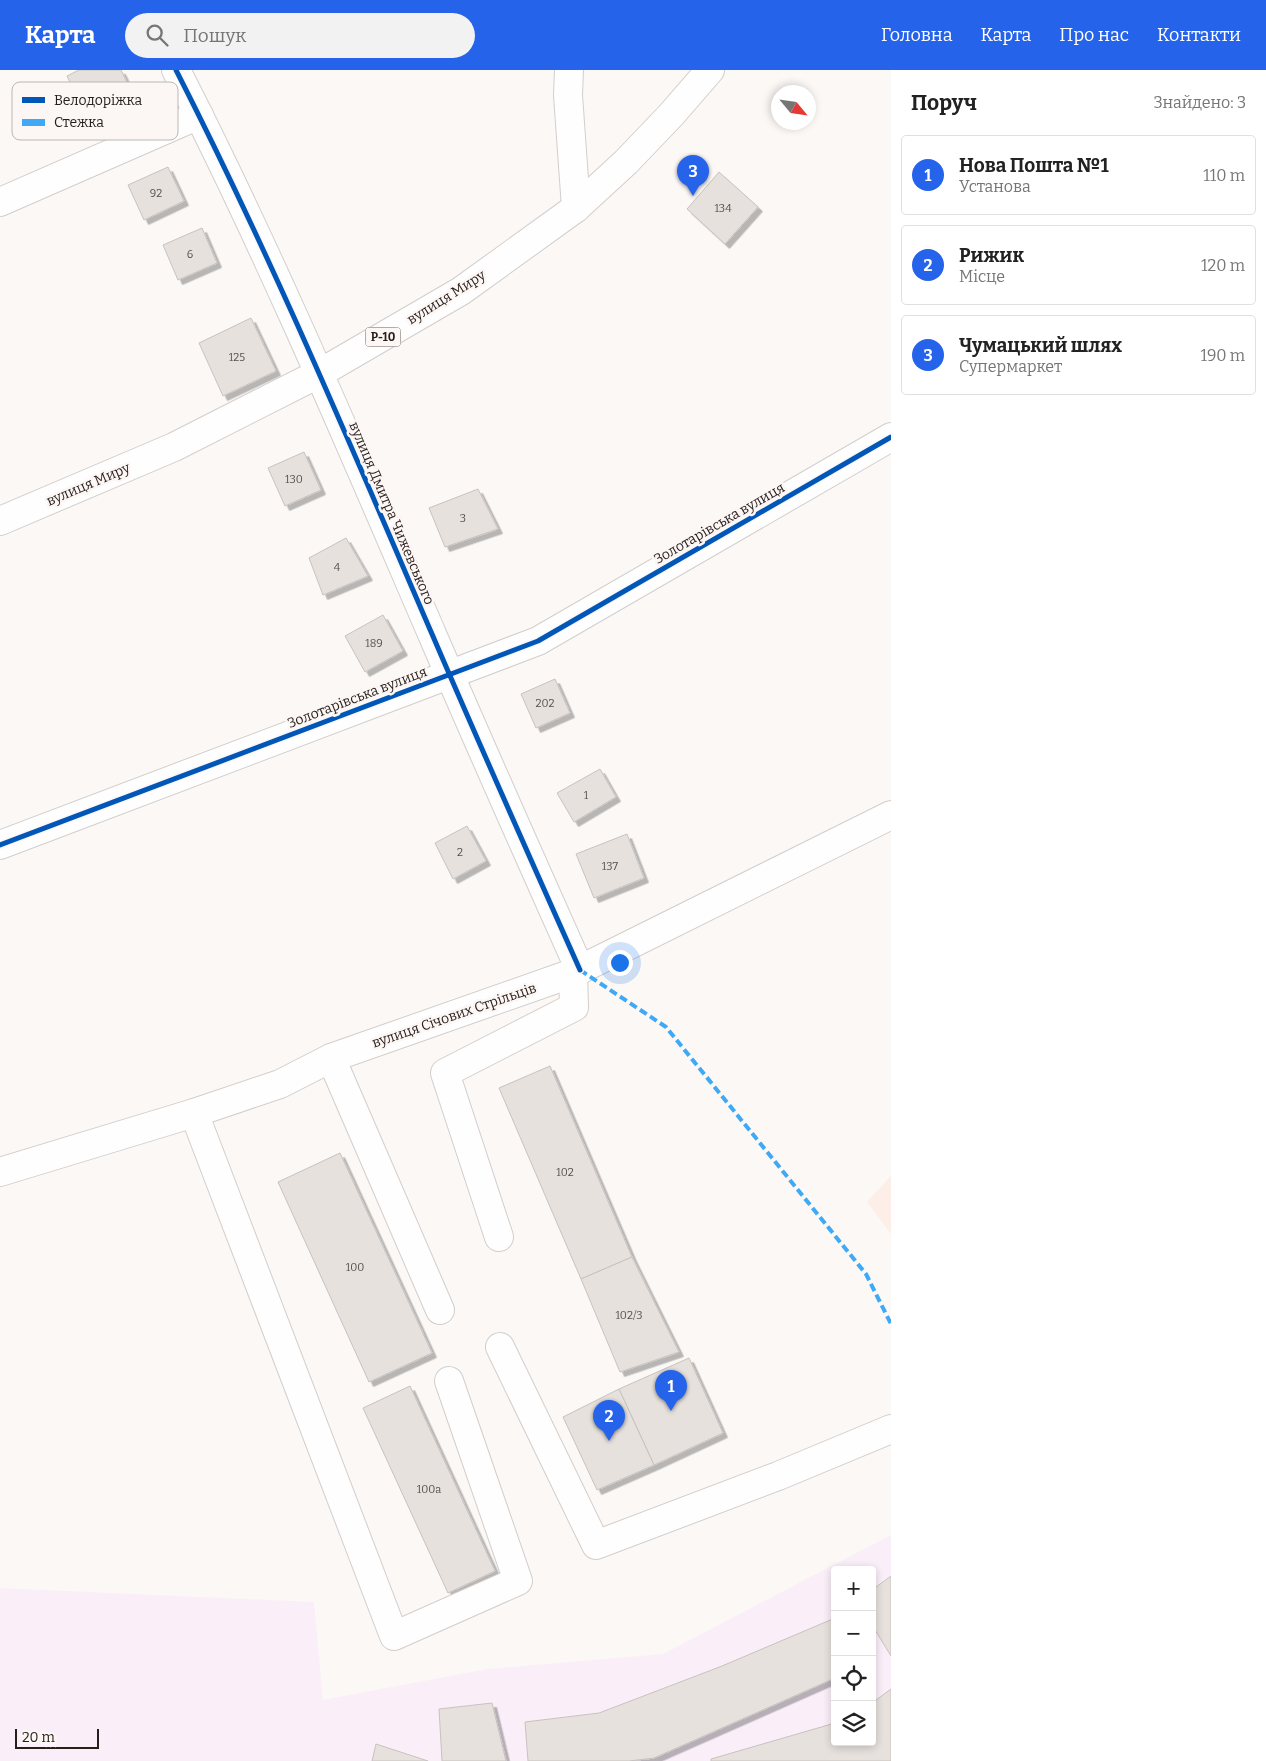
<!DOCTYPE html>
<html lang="uk">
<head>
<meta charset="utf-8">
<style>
	:root { --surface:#fff; --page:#f2f2f2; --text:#222; --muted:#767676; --line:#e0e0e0; --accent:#2563eb }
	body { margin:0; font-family:Bitter,serif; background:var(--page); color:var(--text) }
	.controls { position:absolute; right:15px; bottom:15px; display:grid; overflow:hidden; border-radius:5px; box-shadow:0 2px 8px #0003 }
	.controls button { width:45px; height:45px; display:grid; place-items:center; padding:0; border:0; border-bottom:1px solid var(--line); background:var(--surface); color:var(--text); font:25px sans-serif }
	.compass { position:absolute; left:771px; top:15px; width:45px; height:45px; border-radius:50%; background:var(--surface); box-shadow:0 2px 8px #0003; rotate:119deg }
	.scale { position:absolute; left:15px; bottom:12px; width:84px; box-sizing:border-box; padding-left:5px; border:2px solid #271e1a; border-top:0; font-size:14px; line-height:18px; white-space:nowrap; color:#271e1a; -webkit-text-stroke:4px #fcf7f5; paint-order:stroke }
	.you { position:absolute; left:619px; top:892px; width:18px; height:18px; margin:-12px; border:4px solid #fff; border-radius:50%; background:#1a73e8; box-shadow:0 0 0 8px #1a73e833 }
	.badge { display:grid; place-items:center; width:32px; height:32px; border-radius:50%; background:var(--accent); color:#fff; font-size:16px; font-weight:700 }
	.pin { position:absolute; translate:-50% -41px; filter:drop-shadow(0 1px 2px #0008) }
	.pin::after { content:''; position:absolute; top:26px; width:18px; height:15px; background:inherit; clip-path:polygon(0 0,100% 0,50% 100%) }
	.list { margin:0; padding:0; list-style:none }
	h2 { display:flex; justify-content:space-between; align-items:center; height:65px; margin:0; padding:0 20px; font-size:21px }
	h2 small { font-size:16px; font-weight:400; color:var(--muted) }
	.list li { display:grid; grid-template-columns:32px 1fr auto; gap:15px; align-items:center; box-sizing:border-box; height:80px; margin:0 10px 10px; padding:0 10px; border:1px solid var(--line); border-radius:5px }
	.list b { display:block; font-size:19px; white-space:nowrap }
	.list p { margin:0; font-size:16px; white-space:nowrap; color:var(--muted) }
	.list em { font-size:16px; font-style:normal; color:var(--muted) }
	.icon { flex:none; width:28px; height:28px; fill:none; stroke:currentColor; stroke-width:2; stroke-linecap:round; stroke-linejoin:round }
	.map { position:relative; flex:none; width:891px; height:1691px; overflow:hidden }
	header { display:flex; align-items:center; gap:30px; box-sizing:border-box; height:70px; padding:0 25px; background:var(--accent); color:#fff }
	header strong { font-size:24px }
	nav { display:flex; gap:28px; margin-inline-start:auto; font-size:18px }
	.search { width:350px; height:45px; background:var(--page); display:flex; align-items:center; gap:12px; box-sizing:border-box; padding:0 18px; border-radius:28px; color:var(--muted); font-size:19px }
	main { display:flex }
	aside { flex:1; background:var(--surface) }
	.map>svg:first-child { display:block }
</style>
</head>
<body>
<header>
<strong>Карта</strong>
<div class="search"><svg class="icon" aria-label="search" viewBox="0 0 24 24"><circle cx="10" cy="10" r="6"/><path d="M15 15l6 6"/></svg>Пошук</div>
<nav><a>Головна</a><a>Карта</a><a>Про нас</a><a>Контакти</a></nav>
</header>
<main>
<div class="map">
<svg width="891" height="1691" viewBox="0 0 891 1691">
	<defs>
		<filter id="shadow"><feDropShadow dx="4.5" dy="4.5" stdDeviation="0" flood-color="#0004"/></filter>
	</defs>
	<rect width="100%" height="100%" fill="#fbf8f6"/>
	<!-- built -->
	<polygon fill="#fdeee7" points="891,1106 891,1164 867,1132"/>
	<!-- industrial -->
	<path fill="#faeff8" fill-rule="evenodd" d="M 891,1465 L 891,1691 L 0,1691 L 0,1518 L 314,1532 L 323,1630 L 487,1599 L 663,1584 ZM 835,1500 L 872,1500 L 872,1672 L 835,1672 Z"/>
	<!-- building -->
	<g fill="#e7e1dd" stroke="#c7c2bf" filter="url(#shadow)">
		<polygon points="79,0 121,0 132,23 85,45 67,6"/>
		<polygon points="168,97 184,131 144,150 128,115"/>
		<polygon points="719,102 758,137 725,174 687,139"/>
		<polygon points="202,158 217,193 178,210 163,175"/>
		<polygon points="251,248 276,301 223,326 199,273"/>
		<polygon points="304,382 321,420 285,436 268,398"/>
		<polygon points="478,419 498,459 445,477 429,438"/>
		<polygon points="346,468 368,506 323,525 309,488"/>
		<polygon points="383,545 403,581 365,602 345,566"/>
		<polygon points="555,609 570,643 536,658 521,624"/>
		<polygon points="600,699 616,727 574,752 557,723"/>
		<polygon points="467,756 486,791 453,809 435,773"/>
		<polygon points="627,764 644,808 594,828 576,784"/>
		<polygon points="550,996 632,1187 581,1209 499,1018"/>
		<polygon points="340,1083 432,1283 369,1312 278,1112"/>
		<polygon points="632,1187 679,1282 620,1302 581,1209"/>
		<polygon points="689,1288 723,1363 654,1395 619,1319"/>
		<polygon points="410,1316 495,1501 448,1523 363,1338"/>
		<polygon points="619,1319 654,1395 597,1420 563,1347"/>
		<polygon points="891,1506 891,1586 872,1555 872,1520"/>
		<polygon points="835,1548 835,1608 654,1688 629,1691 528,1691 525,1652 599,1643 722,1596"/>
		<polygon points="891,1619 891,1691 711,1691 711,1689 835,1653 835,1672 872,1672 872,1633"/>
		<polygon points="492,1633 506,1691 442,1691 439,1639"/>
		<polygon points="376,1674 428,1691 372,1691"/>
	</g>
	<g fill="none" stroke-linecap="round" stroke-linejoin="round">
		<defs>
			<g id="minor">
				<path d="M 176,0 C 270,184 350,374 432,564 C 480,676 530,788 580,900"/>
				<polyline points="569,0 568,25 576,138"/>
				<polyline points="0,132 199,45"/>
				<polyline points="0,775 538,571 891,367"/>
				<polyline points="331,988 440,1240"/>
				<polyline points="194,1043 394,1566 518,1511 449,1311"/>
				<polyline points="0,1102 194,1043 280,1014 331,988 573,903 891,745"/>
				<polyline points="499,1167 445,1003 574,937 573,903"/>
				<polyline points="500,1277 596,1475 778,1406 891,1359"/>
			</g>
			<polyline id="major" points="0,451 174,377 320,303 461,221 576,138 626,92 671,45 710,0"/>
		</defs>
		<!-- minor casing -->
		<use href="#minor" stroke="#d3cecb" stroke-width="30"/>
		<!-- major casing -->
		<use href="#major" stroke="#d3cecb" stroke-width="30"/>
		<!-- minor -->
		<use href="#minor" stroke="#fefefe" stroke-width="28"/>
		<!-- major -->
		<use href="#major" stroke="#fefefe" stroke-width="28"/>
		<!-- quiet -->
		<polyline stroke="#3fa9f5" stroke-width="4" stroke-dasharray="8 4" stroke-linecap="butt" points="580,900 666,957 866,1204 891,1254"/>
		<defs>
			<g id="cycleway">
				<path d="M 176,0 C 270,184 350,374 432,564 C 480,676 530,788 580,900"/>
				<polyline points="0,775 538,571 891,367"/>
			</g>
		</defs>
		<!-- cycleway casing -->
		<use href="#cycleway" stroke="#fcf7f5" stroke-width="8"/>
		<!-- cycleway -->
		<use href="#cycleway" stroke="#0057b8" stroke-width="5"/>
	</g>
	<g text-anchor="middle" stroke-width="5" stroke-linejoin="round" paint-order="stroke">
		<!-- number labels -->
		<g font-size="11" fill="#574f4b">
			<text x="156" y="127">92</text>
			<text x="723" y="142">134</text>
			<text x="190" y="188">6</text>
			<text x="237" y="291">125</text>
			<text x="294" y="413">130</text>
			<text x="463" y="452">3</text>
			<text x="337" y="501">4</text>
			<text x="374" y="577">189</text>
			<text x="545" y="637">202</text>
			<text x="586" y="729">1</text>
			<text x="460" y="786">2</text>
			<text x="610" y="800">137</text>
			<text x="565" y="1106">102</text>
			<text x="355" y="1201">100</text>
			<text x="629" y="1249">102/3</text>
			<text x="429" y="1423">100а</text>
		</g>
		<!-- shield labels -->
		<rect fill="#fcf7f5" stroke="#675f5c" stroke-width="1" x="365.5" y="257.5" width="35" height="19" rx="4"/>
		<g font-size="12" font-weight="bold" fill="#271e1a">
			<text x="383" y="271">Р-10</text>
		</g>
		<!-- street labels -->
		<g font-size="14" fill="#271e1a" stroke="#fcf7f5">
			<text transform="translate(446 227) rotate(-32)" y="5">вулиця Миру</text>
			<text transform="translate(88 414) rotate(-23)" y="5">вулиця Миру</text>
			<text transform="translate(392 443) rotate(67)" y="5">вулиця Дмитра Чижевського</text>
			<text transform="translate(719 453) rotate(-30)" y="5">Золотарівська вулиця</text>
			<text transform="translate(357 627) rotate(-21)" y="5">Золотарівська вулиця</text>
			<text transform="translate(454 945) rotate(-19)" y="5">вулиця Січових Стрільців</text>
		</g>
	</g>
	<!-- legend -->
	<rect x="12" y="12" width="166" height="58" rx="8" fill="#fcf7f5" stroke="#bcb6b3" stroke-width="1"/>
	<rect x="22" y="27" width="23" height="6" fill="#0057b8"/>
	<rect x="22" y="49" width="23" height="7" fill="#3fa9f5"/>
	<g font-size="14" fill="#271e1a">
		<text x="54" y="35">Велодоріжка</text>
		<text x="54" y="57">Стежка</text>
	</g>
</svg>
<div class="controls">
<button>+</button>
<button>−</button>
<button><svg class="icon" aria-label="locate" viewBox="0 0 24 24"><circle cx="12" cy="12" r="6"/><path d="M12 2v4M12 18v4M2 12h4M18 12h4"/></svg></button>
<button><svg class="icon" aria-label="layers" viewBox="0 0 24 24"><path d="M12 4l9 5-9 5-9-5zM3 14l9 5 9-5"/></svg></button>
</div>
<svg class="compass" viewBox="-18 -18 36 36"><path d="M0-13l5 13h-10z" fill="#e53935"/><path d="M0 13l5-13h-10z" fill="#767676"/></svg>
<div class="scale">20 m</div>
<div class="you"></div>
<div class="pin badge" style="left:671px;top:1341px">1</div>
<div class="pin badge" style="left:609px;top:1371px">2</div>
<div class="pin badge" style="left:693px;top:126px">3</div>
</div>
<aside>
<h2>Поруч<small>Знайдено: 3</small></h2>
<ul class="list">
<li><span class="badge">1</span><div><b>Нова Пошта №1</b><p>Установа</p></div><em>110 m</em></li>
<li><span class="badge">2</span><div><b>Рижик</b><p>Місце</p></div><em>120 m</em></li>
<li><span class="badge">3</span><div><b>Чумацький шлях</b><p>Супермаркет</p></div><em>190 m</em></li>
</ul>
</aside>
</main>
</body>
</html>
